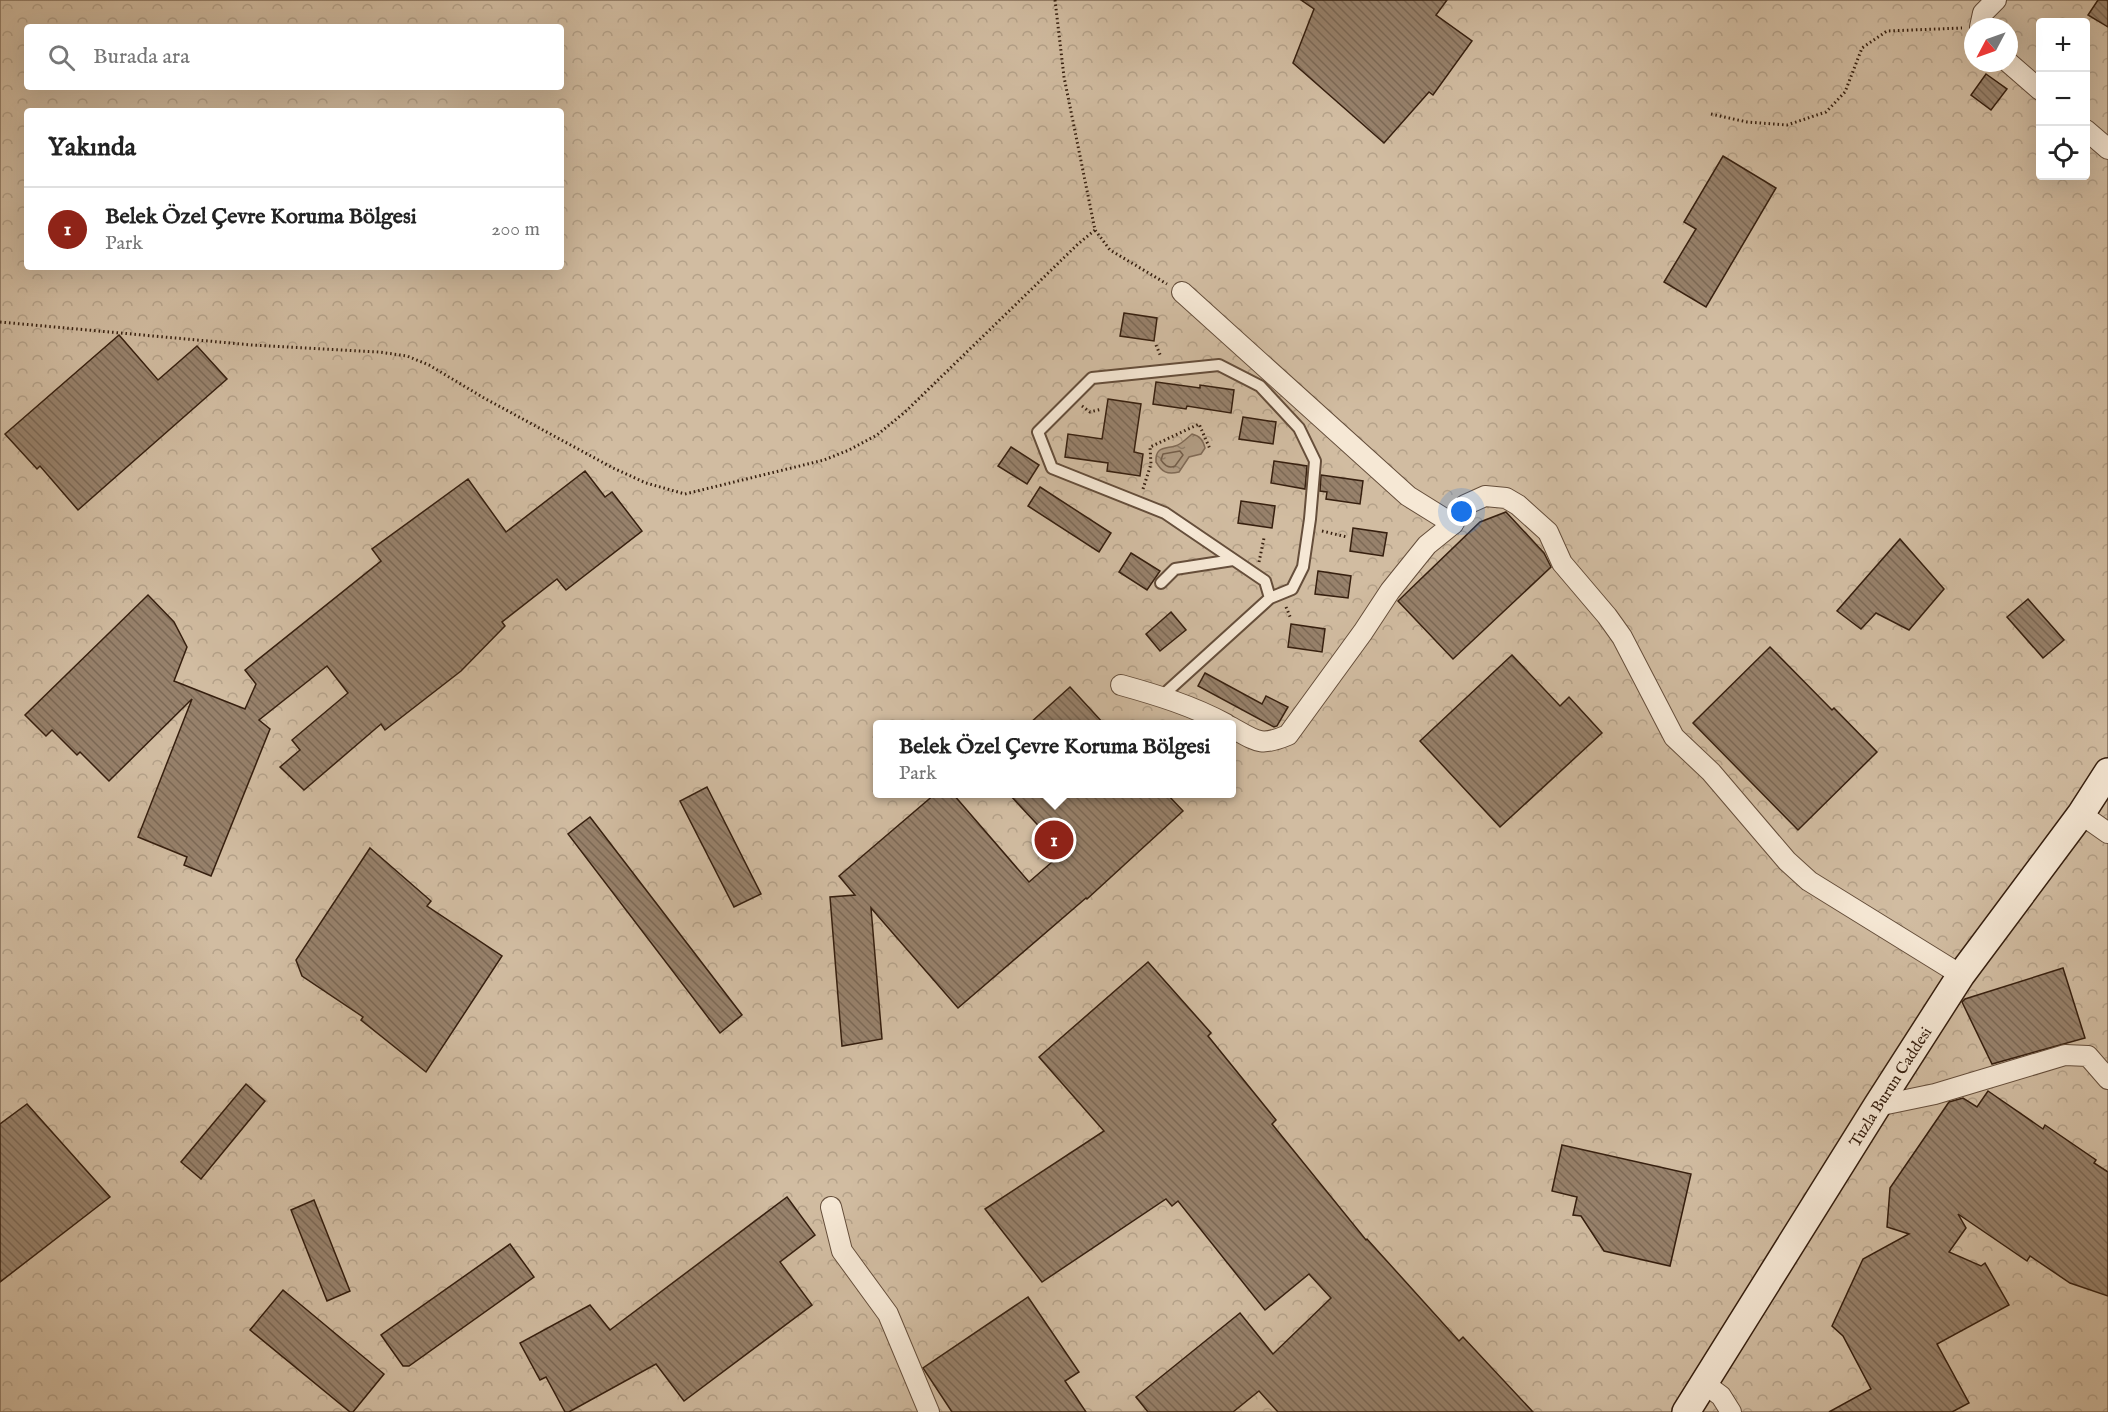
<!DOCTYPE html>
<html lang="tr">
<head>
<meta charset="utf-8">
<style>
	:root { --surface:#fff; --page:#f6f6f6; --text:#222; --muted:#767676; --line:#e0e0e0; --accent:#8f2418 }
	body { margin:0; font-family:"IM FELL English",serif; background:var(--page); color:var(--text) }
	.controls { position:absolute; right:18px; top:18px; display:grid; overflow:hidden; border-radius:6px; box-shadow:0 6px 24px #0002 }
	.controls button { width:54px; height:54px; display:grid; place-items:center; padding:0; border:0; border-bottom:2px solid var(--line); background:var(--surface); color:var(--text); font:30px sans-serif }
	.compass { position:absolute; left:1964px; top:18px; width:54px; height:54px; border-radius:50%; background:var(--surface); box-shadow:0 6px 24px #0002; rotate:229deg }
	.you { position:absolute; left:1462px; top:512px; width:21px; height:21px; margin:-15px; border:4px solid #fff; border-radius:50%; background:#1a73e8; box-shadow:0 0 0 9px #1a73e833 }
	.badge { display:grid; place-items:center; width:39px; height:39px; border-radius:50%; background:var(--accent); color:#fff; font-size:20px; font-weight:700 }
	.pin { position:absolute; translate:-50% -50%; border:3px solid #fff; box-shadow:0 2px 6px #0006 }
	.popup { position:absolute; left:873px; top:720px; width:363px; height:78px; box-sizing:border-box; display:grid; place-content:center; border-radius:6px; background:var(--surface); filter:drop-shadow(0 2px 4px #0005); font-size:20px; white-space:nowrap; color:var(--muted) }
	.popup b { font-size:22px; color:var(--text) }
	.popup::after { content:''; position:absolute; left:50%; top:100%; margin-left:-12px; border:12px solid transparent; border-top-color:var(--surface) }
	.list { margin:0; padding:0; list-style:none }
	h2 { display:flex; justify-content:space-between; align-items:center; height:78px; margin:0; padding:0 24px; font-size:26px }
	h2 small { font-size:20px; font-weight:400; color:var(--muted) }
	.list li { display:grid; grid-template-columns:39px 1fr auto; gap:18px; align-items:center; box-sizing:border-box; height:84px; padding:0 24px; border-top:2px solid var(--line) }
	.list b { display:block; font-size:22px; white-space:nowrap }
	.list p { margin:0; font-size:20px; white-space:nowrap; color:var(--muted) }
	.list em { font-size:20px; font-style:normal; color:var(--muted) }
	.icon { flex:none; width:33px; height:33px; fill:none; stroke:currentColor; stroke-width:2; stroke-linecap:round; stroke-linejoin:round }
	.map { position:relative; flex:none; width:2108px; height:1412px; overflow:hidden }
	.search { position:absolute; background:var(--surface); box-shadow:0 6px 24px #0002; left:24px; top:24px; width:540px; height:66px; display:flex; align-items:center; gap:15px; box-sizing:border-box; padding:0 21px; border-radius:6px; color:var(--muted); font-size:22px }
	.panel { position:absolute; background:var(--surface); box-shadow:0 6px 24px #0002; left:24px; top:108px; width:540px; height:162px; border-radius:6px }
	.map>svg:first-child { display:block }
</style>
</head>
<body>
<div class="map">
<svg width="2108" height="1412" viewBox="0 0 2108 1412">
	<defs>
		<pattern id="park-crowns" width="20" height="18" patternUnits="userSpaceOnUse" patternTransform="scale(1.5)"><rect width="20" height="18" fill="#d1bca1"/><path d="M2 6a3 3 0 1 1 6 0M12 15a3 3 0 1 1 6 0" fill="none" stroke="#b4a189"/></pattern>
		<pattern id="water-ripples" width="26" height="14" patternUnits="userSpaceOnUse" patternTransform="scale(1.5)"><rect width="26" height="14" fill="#b19c83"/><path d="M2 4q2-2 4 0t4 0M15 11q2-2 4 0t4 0" fill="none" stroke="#917f6a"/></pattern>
		<pattern id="building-back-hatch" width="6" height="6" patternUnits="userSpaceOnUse" patternTransform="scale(1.5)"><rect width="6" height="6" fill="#97816b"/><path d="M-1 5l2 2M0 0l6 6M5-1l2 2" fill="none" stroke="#7c6956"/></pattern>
	</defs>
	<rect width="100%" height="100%" fill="#f1dcbf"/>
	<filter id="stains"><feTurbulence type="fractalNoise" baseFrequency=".00333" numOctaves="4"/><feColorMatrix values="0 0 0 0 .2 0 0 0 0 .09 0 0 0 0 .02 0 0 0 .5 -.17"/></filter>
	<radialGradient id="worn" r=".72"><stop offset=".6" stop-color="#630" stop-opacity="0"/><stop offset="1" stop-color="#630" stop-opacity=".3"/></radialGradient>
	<!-- park -->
	<path fill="url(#park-crowns)" stroke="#846e58" stroke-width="1.5" fill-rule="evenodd" d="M 0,0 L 2108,0 L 2108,1412 L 0,1412 ZM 2040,22 L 2086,22 L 2086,176 L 2040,176 ZM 27,27 L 561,27 L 561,87 L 27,87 ZM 1973,27 L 2009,27 L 2009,63 L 1973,63 ZM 27,111 L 561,111 L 561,267 L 27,267 ZM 877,724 L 1231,724 L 1231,794 L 877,794 Z"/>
	<!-- water -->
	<path fill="url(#water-ripples)" stroke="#806a55" stroke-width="1.5" d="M 1192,434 C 1200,436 1203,440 1205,448 L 1201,454 L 1189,457 L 1179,472 C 1167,475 1162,472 1156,462 C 1155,447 1164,449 1175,446 C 1181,445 1187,438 1192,434 Z"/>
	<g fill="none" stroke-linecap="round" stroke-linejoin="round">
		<!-- shore -->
		<path stroke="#745e49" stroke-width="1.5" d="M 1180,451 L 1183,455 L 1175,466 C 1169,469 1165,466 1161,460 L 1163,454 Z"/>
	</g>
	<!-- building -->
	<g fill="url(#building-back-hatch)" stroke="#361f0f" stroke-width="1.5">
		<polygon points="1301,0 1447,0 1436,15 1472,41 1433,95 1429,92 1384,143 1293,63 1314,9"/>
		<polygon points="2098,0 2108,0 2108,27 2088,15"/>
		<polygon points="1986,74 2007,89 1991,110 1971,95"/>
		<polygon points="1723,156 1776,188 1706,307 1664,282 1696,229 1684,222"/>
		<polygon points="1124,313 1157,318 1154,341 1120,336"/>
		<polygon points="119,335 158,380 197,346 227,379 78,510 40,466 37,469 5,434"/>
		<polygon points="1156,382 1200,388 1200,385 1234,390 1231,413 1187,406 1186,409 1153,404"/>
		<polygon points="1108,399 1141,404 1134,452 1143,454 1140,476 1107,471 1108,463 1065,457 1068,434 1102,439"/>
		<polygon points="1243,417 1276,422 1273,444 1239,439"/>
		<polygon points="1011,447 1039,465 1027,484 998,466"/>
		<polygon points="1274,461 1307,466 1305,489 1271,483"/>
		<polygon points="585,471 605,497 612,492 642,531 566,590 557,579 502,622 505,626 461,671 385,730 381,724 304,790 280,767 300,750 292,740 348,693 327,666 259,720 270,729 211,876 184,865 187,857 138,837 192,699 109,781 80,752 77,755 52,730 46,736 25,715 148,595 174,622 187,647 174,681 245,709 256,684 245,670 381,561 372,549 468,479 506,532"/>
		<polygon points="1321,475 1363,481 1360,504 1326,499 1327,492 1320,491"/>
		<polygon points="1040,487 1111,533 1099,552 1028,506"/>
		<polygon points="1241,501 1275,506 1272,528 1238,523"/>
		<polygon points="1506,512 1544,553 1551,567 1453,659 1398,601 1480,522"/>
		<polygon points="1353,528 1387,533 1383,556 1350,551"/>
		<polygon points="1900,539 1944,589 1909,630 1876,613 1861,629 1837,611"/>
		<polygon points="1131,553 1160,571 1147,590 1119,572"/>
		<polygon points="1318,571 1351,576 1348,598 1315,594"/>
		<polygon points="2028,599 2064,640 2043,658 2007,617"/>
		<polygon points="1171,612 1186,630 1160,651 1146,634"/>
		<polygon points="1291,624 1325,629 1322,652 1288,647"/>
		<polygon points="1770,647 1832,710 1834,708 1877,752 1798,830 1693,723"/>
		<polygon points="1512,655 1560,706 1569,697 1602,733 1500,827 1420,741"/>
		<polygon points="1205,673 1262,704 1266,696 1288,707 1277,726 1274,727 1198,686"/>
		<polygon points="1070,687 1104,724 1029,724"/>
		<polygon points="707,787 761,894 734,907 680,801"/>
		<polygon points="935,794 953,794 1029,882 1052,862 1038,847 1049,837 1009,794 1167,794 1183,811 1087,899 1086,898 958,1008 871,908 882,1039 842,1046 830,897 855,895 839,876"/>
		<polygon points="590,817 742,1015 720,1033 568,834"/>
		<polygon points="370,848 431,901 427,906 502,956 426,1072 361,1020 363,1017 302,976 296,960"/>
		<polygon points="1148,962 1211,1033 1208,1036 1276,1120 1272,1124 1366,1240 1367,1239 1459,1341 1463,1337 1533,1412 1278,1412 1259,1391 1233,1412 1148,1412 1136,1397 1240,1313 1273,1354 1331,1298 1309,1274 1265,1310 1178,1201 1172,1206 1166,1199 1042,1282 985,1209 1104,1131 1039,1057"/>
		<polygon points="2063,968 2085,1038 1992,1064 1962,1002 1965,999"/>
		<polygon points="246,1084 265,1101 201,1179 181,1162"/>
		<polygon points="1988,1091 2043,1129 2045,1125 2096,1160 2094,1163 2108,1172 2108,1296 2070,1283 2030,1256 2027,1261 1958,1214 1966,1228 1949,1252 1981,1266 1985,1263 2009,1305 1937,1344 1969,1403 1952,1412 1829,1412 1871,1389 1843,1336 1832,1326 1863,1259 1909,1234 1887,1227 1890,1188 1949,1102 1963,1098 1977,1107"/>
		<polygon points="27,1104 110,1197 0,1282 0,1124"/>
		<polygon points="1562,1145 1691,1174 1670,1266 1604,1251 1581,1216 1573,1215 1577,1197 1552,1191"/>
		<polygon points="787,1197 815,1235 780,1262 812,1305 684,1401 656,1364 569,1412 565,1412 546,1377 540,1380 520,1343 590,1305 610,1330"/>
		<polygon points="314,1200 350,1291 327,1301 291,1210"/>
		<polygon points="510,1244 534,1277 409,1366 403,1366 381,1335"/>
		<polygon points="283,1290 384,1374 353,1412 350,1412 250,1330"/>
		<polygon points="1028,1297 1079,1372 1065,1381 1086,1412 952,1412 923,1368"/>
	</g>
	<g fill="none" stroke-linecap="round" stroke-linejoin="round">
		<defs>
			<g id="lane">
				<polyline points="1161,583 1175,569 1233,560"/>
				<polyline points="1162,696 1270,598 1292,589 1303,567 1310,519 1315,461 1299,428 1260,386 1219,365 1092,378 1038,432 1052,468 1165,513 1265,581 1270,598"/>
			</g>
			<g id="street">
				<polyline points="1980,27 1983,13 1996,0"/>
				<polyline points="2009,63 2040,90"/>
				<polyline points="2086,130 2108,149"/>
				<polyline points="1182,292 1408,496 1453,524"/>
				<path d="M 1121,685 C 1157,695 1193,706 1226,724"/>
				<path d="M 1231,727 C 1256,741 1260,747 1288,735 L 1363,632 L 1390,591 L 1427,545 L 1453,524 L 1465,505 L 1485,496 L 1506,498 L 1518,505 L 1548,532 L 1562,563 L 1607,616 L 1622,637 L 1674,737 L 1711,772 L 1787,861 L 1809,881 L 1961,975"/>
				<polyline points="2081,814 2108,833"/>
				<polyline points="1877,1106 1935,1094 2065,1055 2088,1056 2108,1079"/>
				<polyline points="831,1207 842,1251 888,1314 929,1412"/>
				<polyline points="1705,1384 1721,1396 1731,1412"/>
			</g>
			<g id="secondary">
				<path id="s1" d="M 1686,1412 L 1877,1106 L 1961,975 L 2081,814 L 2108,772"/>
			</g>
		</defs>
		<!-- lane casing -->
		<use href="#lane" stroke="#654e3b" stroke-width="14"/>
		<!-- street casing -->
		<use href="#street" stroke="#654e3b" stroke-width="22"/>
		<!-- secondary casing -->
		<use href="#secondary" stroke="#361f0f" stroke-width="30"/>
		<!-- path -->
		<g stroke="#361f0f" stroke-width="3" stroke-dasharray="1.5 3" stroke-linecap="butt">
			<polyline points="1055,0 1064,77 1095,230 1110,250 1167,284"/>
			<polyline points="1711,114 1747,122 1787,125 1826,112 1845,92 1862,48 1887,31 1962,28"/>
			<polyline points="0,322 252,345 379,352 407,356 429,365 484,398 613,468 646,483 685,494 824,460 849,450 877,435 905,412 1078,244 1095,230"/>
			<polyline points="1156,345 1161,357"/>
			<polyline points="1082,406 1090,412 1102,409"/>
			<polyline points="1143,489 1151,464 1150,447 1199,424 1210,449"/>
			<polyline points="1322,531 1347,537"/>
			<polyline points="1259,562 1264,538"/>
			<polyline points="1286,607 1291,619"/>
		</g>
		<!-- lane -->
		<use href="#lane" stroke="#f6e8d5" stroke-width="10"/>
		<!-- street -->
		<use href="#street" stroke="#f6e8d5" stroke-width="20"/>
		<!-- secondary -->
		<use href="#secondary" stroke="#f6e8d5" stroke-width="27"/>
	</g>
	<g text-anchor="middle" stroke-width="6" stroke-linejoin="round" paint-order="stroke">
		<!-- street labels -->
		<g font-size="16" fill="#361f0f" stroke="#f6e8d5">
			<text dy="6" stroke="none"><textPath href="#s1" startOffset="384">Tuzla Burun Caddesi</textPath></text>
		</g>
	</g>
	<rect width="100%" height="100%" filter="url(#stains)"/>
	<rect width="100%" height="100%" fill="url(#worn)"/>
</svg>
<div class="controls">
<button>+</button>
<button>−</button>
<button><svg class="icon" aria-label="locate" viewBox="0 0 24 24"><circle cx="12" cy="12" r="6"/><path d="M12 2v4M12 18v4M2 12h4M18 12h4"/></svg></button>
</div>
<svg class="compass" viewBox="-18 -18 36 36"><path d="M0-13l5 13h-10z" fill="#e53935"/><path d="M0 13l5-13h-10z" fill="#767676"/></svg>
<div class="you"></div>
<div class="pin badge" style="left:1054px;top:840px">1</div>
<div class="popup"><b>Belek Özel Çevre Koruma Bölgesi</b>Park</div>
<div class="search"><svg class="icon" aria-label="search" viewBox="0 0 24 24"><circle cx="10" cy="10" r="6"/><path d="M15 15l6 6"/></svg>Burada ara</div>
<section class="panel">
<h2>Yakında<small></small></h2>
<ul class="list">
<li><span class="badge">1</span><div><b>Belek Özel Çevre Koruma Bölgesi</b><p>Park</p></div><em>200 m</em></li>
</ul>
</section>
</div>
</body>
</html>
